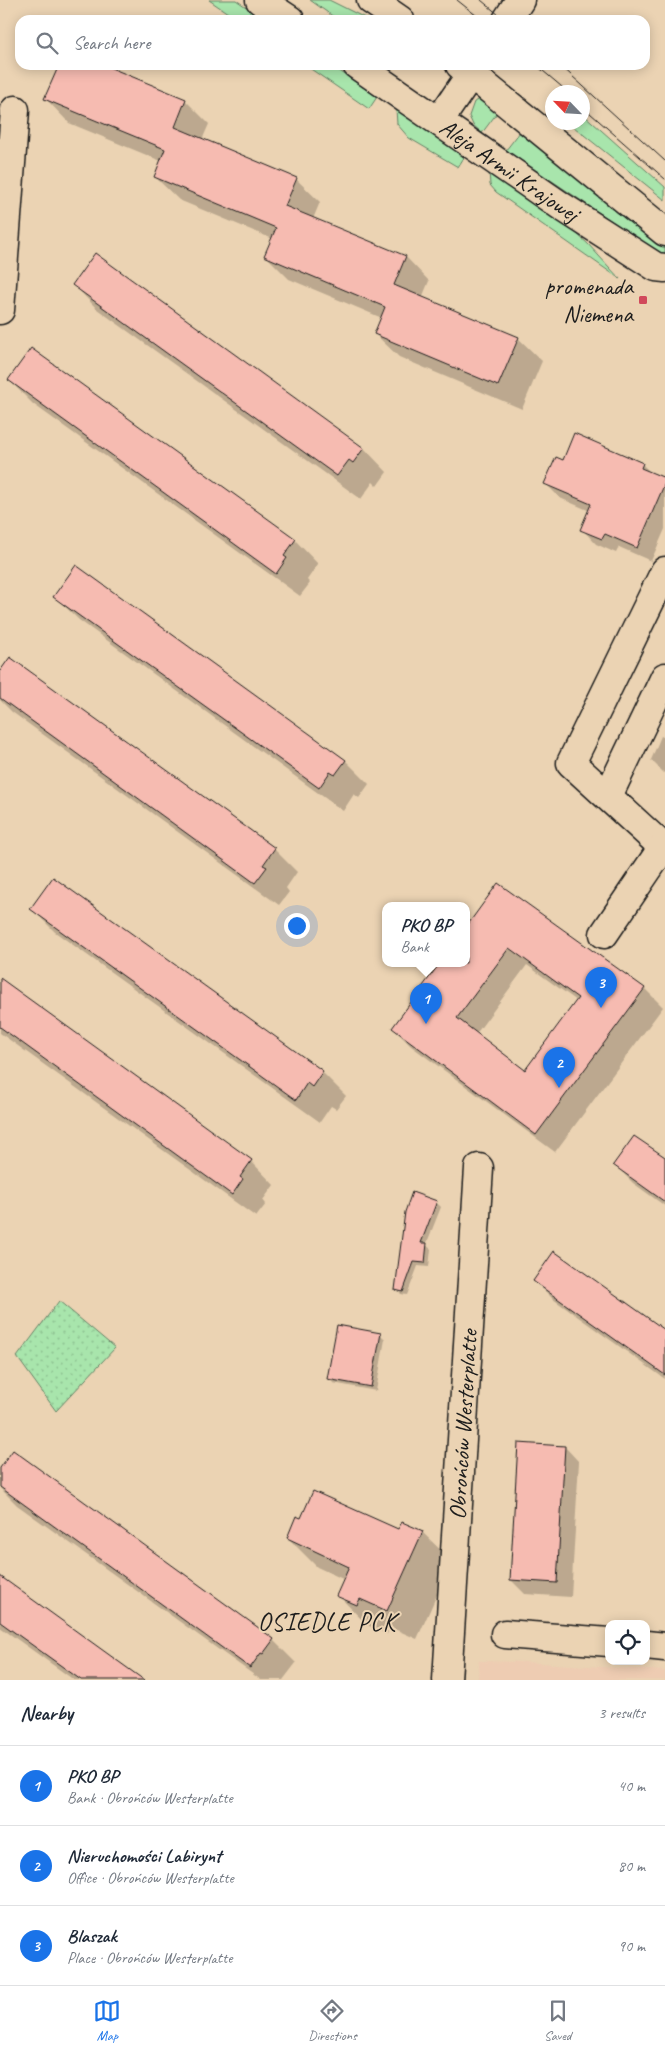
<!DOCTYPE html>
<html lang="en">
<head>
<meta charset="utf-8">
<style>
	:root { --surface:#fff; --page:#f6f6f7; --text:#1f2937; --muted:#747a83; --line:#e0e1e3; --accent:#1a73e8 }
	body { margin:0; font-family:Caveat,sans-serif; background:var(--page); color:var(--text) }
	.controls { position:absolute; right:15px; bottom:15px; display:grid; overflow:hidden; border-radius:10px; box-shadow:0 2px 12px #0003 }
	.controls button { width:45px; height:45px; display:grid; place-items:center; padding:0; border:0; border-bottom:1px solid var(--line); background:var(--surface); color:var(--text); font:25px sans-serif }
	.compass { position:absolute; left:545px; top:85px; width:45px; height:45px; border-radius:50%; background:var(--surface); box-shadow:0 2px 12px #0003; rotate:295deg }
	.you { position:absolute; left:296px; top:925px; width:18px; height:18px; margin:-12px; border:4px solid #fff; border-radius:50%; background:#1a73e8; box-shadow:0 0 0 8px #1a73e833 }
	.badge { display:grid; place-items:center; width:32px; height:32px; border-radius:50%; background:var(--accent); color:#fff; font-size:16px; font-weight:700 }
	.pin { position:absolute; translate:-50% -41px; filter:drop-shadow(0 1px 2px #0008) }
	.pin::after { content:''; position:absolute; top:26px; width:18px; height:15px; background:inherit; clip-path:polygon(0 0,100% 0,50% 100%) }
	.popup { position:absolute; left:382px; top:902px; width:88px; height:65px; box-sizing:border-box; display:grid; place-content:center; border-radius:10px; background:var(--surface); filter:drop-shadow(0 1px 4px #0005); font-size:16px; white-space:nowrap; color:var(--muted) }
	.popup b { font-size:19px; color:var(--text) }
	.popup::after { content:''; position:absolute; left:50%; top:100%; margin-left:-10px; border:10px solid transparent; border-top-color:var(--surface) }
	.list { margin:0; padding:0; list-style:none }
	h2 { display:flex; justify-content:space-between; align-items:center; height:65px; margin:0; padding:0 20px; font-size:21px }
	h2 small { font-size:16px; font-weight:400; color:var(--muted) }
	.list li { display:grid; grid-template-columns:32px 1fr auto; gap:15px; align-items:center; box-sizing:border-box; height:80px; padding:0 20px; border-top:1px solid var(--line) }
	.list b { display:block; font-size:19px; white-space:nowrap }
	.list p { margin:0; font-size:16px; white-space:nowrap; color:var(--muted) }
	.list em { font-size:16px; font-style:normal; color:var(--muted) }
	.icon { flex:none; width:28px; height:28px; fill:none; stroke:currentColor; stroke-width:2; stroke-linecap:round; stroke-linejoin:round }
	.map { position:relative; flex:none; width:665px; height:1680px; overflow:hidden }
	.search { position:absolute; background:var(--surface); box-shadow:0 2px 12px #0003; left:15px; right:15px; top:15px; height:55px; display:flex; align-items:center; gap:12px; box-sizing:border-box; padding:0 18px; border-radius:15px; color:var(--muted); font-size:19px }
	.sheet { height:305px; background:var(--surface) }
	nav { display:flex; justify-content:space-around; align-items:center; box-sizing:border-box; height:70px; border-top:1px solid var(--line); background:var(--surface); font-size:14px; color:var(--muted) }
	nav a { display:grid; justify-items:center; gap:2px }
	nav .on { color:var(--accent) }
	.map>svg:first-child { display:block }
</style>
</head>
<body>
<div class="map">
<svg width="665" height="1680" viewBox="0 0 665 1680">
	<defs>
		<pattern id="park-dots" width="8" height="8" patternUnits="userSpaceOnUse" patternTransform="scale(1.25)"><rect width="8" height="8" fill="#a8e5ac"/><path d="M2 2h.1M6 6h.1" fill="none" stroke="#90c493" stroke-width="1.8" stroke-linecap="round"/></pattern>
	</defs>
	<rect width="100%" height="100%" fill="#ebd3b3"/>
	<filter id="ink" filterUnits="userSpaceOnUse"><feTurbulence type="fractalNoise" baseFrequency=".02" numOctaves="2"/><feDisplacementMap in="SourceGraphic" scale="10" xChannelSelector="R" yChannelSelector="G"/><feConvolveMatrix kernelMatrix="1 2 1 2 8 2 1 2 1" color-interpolation-filters="sRGB"/></filter>
	<g filter="url(#ink)">
		<!-- built -->
		<polygon fill="#eeccb2" points="479,1661 524,1662 665,1671 665,1680 478,1680"/>
		<!-- green -->
		<g fill="#a8e5ac" stroke="#628064">
			<polygon points="209,0 236,0 265,20 238,20"/>
			<polygon points="310,0 329,0 369,20 338,20"/>
			<polygon points="305,65 331,65 377,97 369,109"/>
			<polygon points="479,100 483,102 497,113 482,133 473,125 469,116 474,102"/>
			<polygon points="396,109 465,156 458,167 409,138 397,124"/>
			<polygon points="583,114 665,187 665,200 569,123 582,122"/>
			<polygon points="520,132 665,246 665,257 506,150"/>
			<polygon points="489,171 567,225 588,244 620,279 496,192 490,185"/>
		</g>
		<!-- park -->
		<polygon fill="url(#park-dots)" stroke="#628064" points="59,1301 115,1348 56,1411 17,1357"/>
		<!-- shadow -->
		<g fill="#0003" fill-rule="evenodd">
			<polygon points="60,65 100,65 185,100 209,124 202,140 296,179 320,202 313,219 406,257 429,281 422,298 518,338 542,361 522,409 399,357 375,334 382,318 289,279 266,256 273,239 179,200 155,177 161,161 69,123 46,99"/>
			<polygon points="74,285 364,448 387,472 377,486 373,482 361,499 97,309"/>
			<polygon points="9,380 295,540 318,564 307,580 310,583 300,596 33,404"/>
			<polygon points="563,461 642,464 652,474 665,479 665,529 651,561 619,547 616,553 596,544 582,529 590,511 560,498 546,484"/>
			<polygon points="55,597 345,760 369,784 359,798 354,794 343,811 79,620"/>
			<polygon points="0,673 274,849 297,872 286,888 289,892 279,905 12,712 0,700"/>
			<polygon points="661,736 665,738 665,774 651,760"/>
			<path d="M 499,884 L 645,989 L 663,1007 L 555,1152 L 411,1046 L 393,1028 L 441,963 L 466,963 L 466,929 ZM 527,965 L 577,1001 L 525,1071 L 476,1034 Z"/>
			<polygon points="32,909 322,1072 346,1096 336,1109 331,1106 320,1122 55,932"/>
			<polygon points="0,980 251,1161 274,1185 263,1200 266,1204 256,1217 0,1033"/>
			<polygon points="665,1159 665,1206 633,1183 615,1165"/>
			<polygon points="436,1202 441,1207 426,1245 431,1249 429,1267 418,1266 407,1295 401,1294 397,1289"/>
			<polygon points="535,1281 665,1332 665,1379 553,1299"/>
			<polygon points="381,1335 385,1339 376,1391 333,1383 329,1378"/>
			<polygon points="565,1447 579,1462 571,1597 525,1594 511,1580"/>
			<polygon points="0,1473 273,1640 296,1663 283,1680 261,1680 17,1505 0,1488"/>
			<polygon points="399,1531 422,1532 452,1561 417,1639 390,1627 387,1634 367,1625 338,1595 345,1580 317,1567 288,1538"/>
			<polygon points="0,1578 142,1680 74,1680 0,1627"/>
		</g>
		<!-- building -->
		<g fill="#f6bbb1" stroke="#1c1c1c" fill-rule="evenodd">
			<polygon points="59,65 104,65 186,99 175,127 297,178 285,206 406,256 394,285 519,337 498,386 374,334 385,307 264,256 276,228 154,177 165,149 44,99"/>
			<polygon points="95,253 364,448 353,463 349,460 337,476 72,285"/>
			<polygon points="31,348 296,539 284,556 287,558 276,574 8,380"/>
			<polygon points="574,433 643,463 641,468 665,478 665,483 637,548 605,534 602,539 580,530 591,504 544,484 556,457 563,460"/>
			<polygon points="76,565 346,760 335,775 330,772 319,788 53,597"/>
			<polygon points="10,657 275,848 263,865 267,867 255,883 0,698 0,671"/>
			<polygon points="53,877 323,1071 312,1087 307,1083 296,1100 30,909"/>
			<path d="M 498,883 L 645,988 L 536,1135 L 392,1028 L 440,963 L 466,963 L 466,927 ZM 509,948 L 578,998 L 525,1070 L 457,1018 Z"/>
			<polygon points="0,978 252,1160 240,1177 243,1179 232,1195 0,1027"/>
			<polygon points="634,1136 665,1157 665,1202 613,1165"/>
			<polygon points="412,1192 437,1201 421,1243 427,1243 425,1263 414,1262 403,1292 395,1290 405,1212"/>
			<polygon points="554,1251 665,1330 665,1375 533,1281"/>
			<polygon points="337,1325 381,1333 371,1387 327,1379"/>
			<polygon points="518,1443 565,1446 557,1583 510,1580"/>
			<polygon points="13,1450 274,1639 263,1654 261,1653 250,1668 0,1487 0,1468"/>
			<polygon points="313,1491 398,1529 402,1522 423,1531 387,1611 360,1599 357,1605 336,1596 349,1567 287,1538 296,1516 301,1518"/>
			<polygon points="0,1576 144,1680 81,1680 0,1622"/>
		</g>
		<g fill="none" stroke-linecap="round" stroke-linejoin="round">
			<defs>
				<g id="minor">
					<polyline points="0,310 15,110"/>
					<polyline points="665,571 571,763 665,849"/>
					<polyline points="608,796 665,677"/>
					<polyline points="604,934 663,847"/>
					<polyline points="505,1634 609,1642"/>
					<polyline points="646,1645 665,1647"/>
					<path id="s1" d="M 447,1680 L 479,1168"/>
				</g>
				<g id="tertiary">
					<polyline points="507,20 520,0"/>
					<polyline points="439,121 477,65"/>
				</g>
				<g id="secondary">
					<polyline points="260,0 290,20"/>
					<polyline points="371,0 400,20"/>
					<path id="s2" d="M 357,65 L 561,206 L 656,267 L 665,268"/>
					<polyline points="460,65 665,232"/>
				</g>
			</defs>
			<!-- minor casing -->
			<use href="#minor" stroke="#1c1c1c" stroke-width="31"/>
			<!-- tertiary casing -->
			<use href="#tertiary" stroke="#1c1c1c" stroke-width="31"/>
			<!-- secondary casing -->
			<use href="#secondary" stroke="#1c1c1c" stroke-width="31"/>
			<!-- minor -->
			<use href="#minor" stroke="#ebd3b3" stroke-width="28"/>
			<!-- tertiary -->
			<use href="#tertiary" stroke="#ebd3b3" stroke-width="28"/>
			<!-- secondary -->
			<use href="#secondary" stroke="#ebd3b3" stroke-width="28"/>
			<!-- tram -->
			<g stroke="#1c1c1c" stroke-width="1">
				<polyline points="457,0 482,20"/>
				<polyline points="481,0 505,20"/>
				<polyline points="536,65 568,92"/>
				<polyline points="560,65 665,161"/>
				<polyline points="582,106 665,179"/>
			</g>
		</g>
	</g>
	<!-- markers -->
	<rect fill="#d1495b" stroke="#ebd3b3" stroke-width="2" x="638" y="295" width="10" height="10" rx="2.5"/>
	<g text-anchor="middle" stroke-width="4" stroke-linejoin="round" paint-order="stroke">
		<!-- street labels -->
		<g font-size="24" fill="#1c1c1c" stroke="#ebd3b3">
			<text dy="8" stroke="none"><textPath href="#s2" startOffset="185">Aleja Armii Krajowej</textPath></text>
			<text dy="8" stroke="none"><textPath href="#s1" startOffset="256">Obrońców Westerplatte</textPath></text>
		</g>
		<!-- poi labels -->
		<g font-size="24" fill="#1c1c1c" stroke="#ebd3b3" text-anchor="end">
			<text x="633" y="294">promenada<tspan x="633" dy="28">Niemena</tspan></text>
		</g>
		<!-- neighbourhood labels -->
		<g font-size="25" letter-spacing="1" fill="#1c1c1c" stroke="#ebd3b3">
			<text x="327" y="1630">OSIEDLE PCK</text>
		</g>
	</g>
</svg>
<div class="controls">
<button><svg class="icon" aria-label="locate" viewBox="0 0 24 24"><circle cx="12" cy="12" r="6"/><path d="M12 2v4M12 18v4M2 12h4M18 12h4"/></svg></button>
</div>
<svg class="compass" viewBox="-18 -18 36 36"><path d="M0-13l5 13h-10z" fill="#e53935"/><path d="M0 13l5-13h-10z" fill="#747a83"/></svg>
<div class="you"></div>
<div class="pin badge" style="left:426px;top:1024px">1</div>
<div class="popup"><b>PKO BP</b>Bank</div>
<div class="pin badge" style="left:559px;top:1088px">2</div>
<div class="pin badge" style="left:601px;top:1008px">3</div>
<div class="search"><svg class="icon" aria-label="search" viewBox="0 0 24 24"><circle cx="10" cy="10" r="6"/><path d="M15 15l6 6"/></svg>Search here</div>
</div>
<section class="sheet">
<h2>Nearby<small>3 results</small></h2>
<ul class="list">
<li><span class="badge">1</span><div><b>PKO BP</b><p>Bank · Obrońców Westerplatte</p></div><em>40 m</em></li>
<li><span class="badge">2</span><div><b>Nieruchomości Labirynt</b><p>Office · Obrońców Westerplatte</p></div><em>80 m</em></li>
<li><span class="badge">3</span><div><b>Blaszak</b><p>Place · Obrońców Westerplatte</p></div><em>90 m</em></li>
</ul>
</section>
<nav>
<a class="on"><svg class="icon" aria-label="map" viewBox="0 0 24 24"><path d="M3 6l6-2 6 2 6-2v14l-6 2-6-2-6 2zM9 4v14M15 6v14"/></svg>Map</a>
<a><svg class="icon" aria-label="directions" viewBox="0 0 24 24"><path d="M12 3l9 9-9 9-9-9zM9 14v-3h6M13 9l2 2-2 2"/></svg>Directions</a>
<a><svg class="icon" aria-label="saved" viewBox="0 0 24 24"><path d="M7 4h10v16l-5-4-5 4z"/></svg>Saved</a>
</nav>
</body>
</html>
